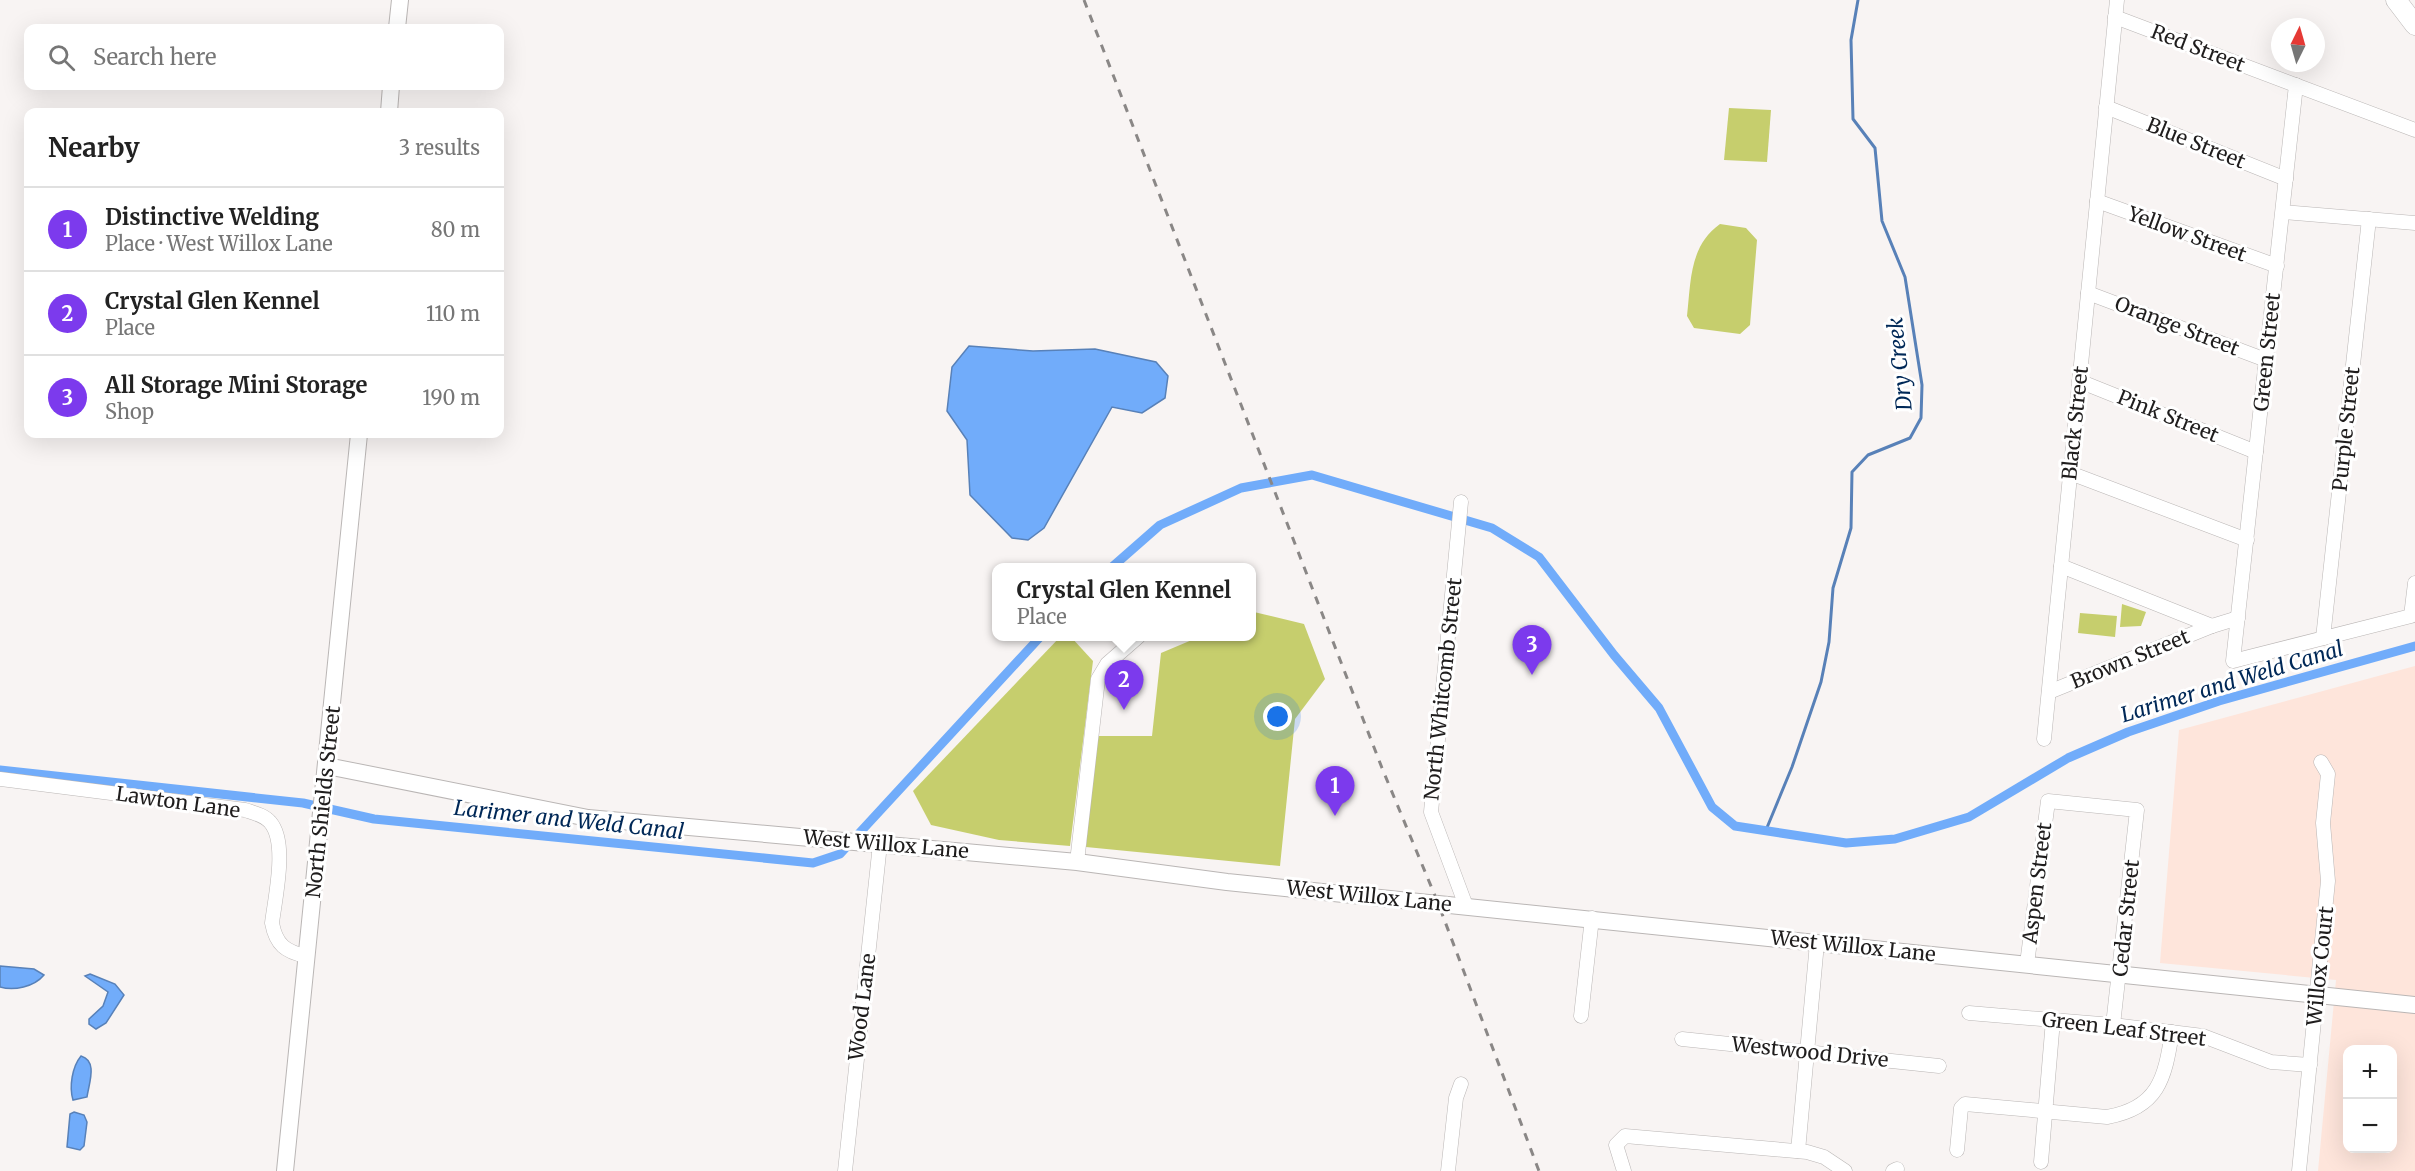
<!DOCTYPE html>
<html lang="en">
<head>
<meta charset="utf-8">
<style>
	:root { --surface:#fff; --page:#f2f2f2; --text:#222; --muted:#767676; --line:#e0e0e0; --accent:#7c3aed }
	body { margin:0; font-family:Merriweather,serif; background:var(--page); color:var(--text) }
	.controls { position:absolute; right:18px; bottom:18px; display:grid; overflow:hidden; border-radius:12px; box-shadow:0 6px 24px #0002 }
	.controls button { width:54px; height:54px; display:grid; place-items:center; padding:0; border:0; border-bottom:2px solid var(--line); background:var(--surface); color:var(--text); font:30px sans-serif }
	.compass { position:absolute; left:2271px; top:18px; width:54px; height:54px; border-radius:50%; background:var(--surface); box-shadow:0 6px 24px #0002; rotate:5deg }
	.you { position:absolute; left:1278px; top:717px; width:21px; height:21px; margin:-15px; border:4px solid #fff; border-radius:50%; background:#1a73e8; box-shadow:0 0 0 9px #1a73e833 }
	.badge { display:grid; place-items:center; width:39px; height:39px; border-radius:50%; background:var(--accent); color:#fff; font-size:20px; font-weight:700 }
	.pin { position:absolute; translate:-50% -50px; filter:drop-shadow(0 2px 3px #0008) }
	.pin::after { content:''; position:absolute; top:32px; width:21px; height:18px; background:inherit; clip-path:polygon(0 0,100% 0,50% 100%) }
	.popup { position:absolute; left:992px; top:563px; width:264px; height:78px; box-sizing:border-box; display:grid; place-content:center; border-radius:12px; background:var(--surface); filter:drop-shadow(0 2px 4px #0005); font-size:20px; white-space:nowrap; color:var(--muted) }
	.popup b { font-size:22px; color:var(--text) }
	.popup::after { content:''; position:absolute; left:50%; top:100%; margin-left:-12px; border:12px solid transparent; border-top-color:var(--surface) }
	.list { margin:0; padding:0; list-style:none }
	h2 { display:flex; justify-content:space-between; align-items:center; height:78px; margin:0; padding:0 24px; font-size:26px }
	h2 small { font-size:20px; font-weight:400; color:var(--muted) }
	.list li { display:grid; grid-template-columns:39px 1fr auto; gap:18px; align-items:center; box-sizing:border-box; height:84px; padding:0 24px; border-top:2px solid var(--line) }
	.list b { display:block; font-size:22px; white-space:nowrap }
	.list p { margin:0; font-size:20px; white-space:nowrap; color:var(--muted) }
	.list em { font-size:20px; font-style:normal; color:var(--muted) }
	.icon { flex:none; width:33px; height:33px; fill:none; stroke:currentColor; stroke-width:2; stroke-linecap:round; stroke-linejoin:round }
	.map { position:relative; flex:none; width:2415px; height:1171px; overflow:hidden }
	.search { position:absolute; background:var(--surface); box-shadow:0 6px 24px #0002; left:24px; top:24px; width:480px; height:66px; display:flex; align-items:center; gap:15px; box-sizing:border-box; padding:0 21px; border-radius:12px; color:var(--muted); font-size:22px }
	.panel { position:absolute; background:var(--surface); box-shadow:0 6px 24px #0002; left:24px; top:108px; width:480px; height:330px; border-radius:12px }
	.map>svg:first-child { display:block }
</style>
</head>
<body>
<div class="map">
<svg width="2415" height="1171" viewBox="0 0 2415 1171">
	<rect width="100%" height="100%" fill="#f8f4f3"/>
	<!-- commercial -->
	<path fill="#fee5db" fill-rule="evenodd" d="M 2415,666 L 2415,1171 L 2318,1171 L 2336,980 L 2160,963 L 2179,730 ZM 2348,1050 L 2392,1050 L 2392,1148 L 2348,1148 Z"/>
	<!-- green -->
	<g fill="#c6ce6d">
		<polygon points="1729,108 1771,110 1767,162 1724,160"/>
		<path d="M 1720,224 L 1746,228 L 1757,240 L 1750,325 L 1740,334 L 1694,328 L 1687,316 C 1691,282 1689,246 1720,224 Z"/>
		<polygon points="2122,604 2146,612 2141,626 2120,627"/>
		<polygon points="1254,612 1304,624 1325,679 1295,719 1280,866 1086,847 1096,736 1152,736 1161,653 1199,637 1252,636 1252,613"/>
		<polygon points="2080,613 2117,616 2115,637 2078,633"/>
		<polygon points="1060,637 1071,637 1093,661 1070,846 999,840 931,825 913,791"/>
	</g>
	<!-- water -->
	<g fill="#71acfa" stroke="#5881b8" stroke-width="1.5">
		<polygon points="969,346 1033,351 1095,349 1156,362 1168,376 1165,398 1142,413 1112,407 1044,528 1028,540 1012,538 970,495 967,440 947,411 952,367"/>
		<path d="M 0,966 L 34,969 L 44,975 C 34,987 14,991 0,987 Z"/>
		<polygon points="90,974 115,984 124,995 106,1023 96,1029 89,1024 89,1019 103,1006 108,992 85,976"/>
		<path d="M 81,1056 C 98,1061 89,1083 87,1097 L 73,1100 C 69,1087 72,1067 81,1056 Z"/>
		<polygon points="74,1112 84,1115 87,1122 84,1146 80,1150 67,1147 70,1114"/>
	</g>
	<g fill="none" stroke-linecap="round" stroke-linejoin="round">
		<!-- stream -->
		<polyline stroke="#5881b8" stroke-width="3" points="1766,830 1792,767 1821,682 1829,642 1833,588 1851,528 1852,472 1868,455 1910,438 1921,418 1922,385 1905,277 1882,221 1875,148 1853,119 1851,40 1858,0"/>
		<!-- canal -->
		<g stroke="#71acfa" stroke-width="9">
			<polyline points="1111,568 1160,525 1241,488 1312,475 1492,528 1539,557 1614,655 1659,708 1712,807 1735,826 1846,843 1895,839 1969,817 2068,758 2128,732 2219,701 2415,646"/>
			<polyline points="0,770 303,803 374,819 813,863 840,854 1041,636"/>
		</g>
		<defs>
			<g id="minor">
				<polyline points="2115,17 2415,130"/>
				<polyline points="2296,85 2233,661 2411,616 2415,583"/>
				<polyline points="2106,107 2286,179"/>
				<polyline points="2097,201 2277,266"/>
				<polyline points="2283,212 2415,223"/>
				<polyline points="2088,293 2266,360"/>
				<polyline points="2079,381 2256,452"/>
				<polyline points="2070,473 2247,540"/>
				<polyline points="1461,502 1431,812 1466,906"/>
				<polyline points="2061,566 2212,626"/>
				<polyline points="2323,638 2369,219"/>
				<polyline points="2049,692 2212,626 2238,618"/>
				<polyline points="2044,739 2117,0"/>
				<path d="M 0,779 L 245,810 C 254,813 264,815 270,822 C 288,842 275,898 272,923 C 276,945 286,952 306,956"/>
				<polyline points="1077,862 1098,679 1107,664 1139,636"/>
				<polyline points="2027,964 2048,801 2137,810 2113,1025"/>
				<polyline points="1969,1013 2113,1025 2203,1036 2271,1062 2310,1065"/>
				<polyline points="1581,1016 1592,918"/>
				<polyline points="1682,1039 1939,1066"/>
				<path d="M 1957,1150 L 1961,1108 L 1965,1104 L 2107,1117 C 2158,1108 2165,1079 2172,1032"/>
				<polyline points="1798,1151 1817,943"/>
				<polyline points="2041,1162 2053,1020"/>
				<polyline points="845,1171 880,844"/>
				<polyline points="1448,1171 1456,1098 1461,1084"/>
				<polyline points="1624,1171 1616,1145 1625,1136 1807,1152 1824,1157 1845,1171"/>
				<polyline points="1893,1171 1897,1169"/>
				<polyline points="2299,1171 2328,881 2323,823 2328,774 2321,762"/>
			</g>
			<g id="major">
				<polyline points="397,28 400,0"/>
				<polyline points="389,112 391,86"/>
				<polyline points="327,766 588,818 1077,862 1227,882 2415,1005"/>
				<polyline points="285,1171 359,434"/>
			</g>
			<polyline id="highway" points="2396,0 2415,25"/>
		</defs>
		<!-- minor casing -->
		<use href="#minor" stroke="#bab6b5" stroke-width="15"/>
		<!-- major casing -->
		<use href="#major" stroke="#bab6b5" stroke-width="18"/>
		<!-- highway casing -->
		<use href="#highway" stroke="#bab6b5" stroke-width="21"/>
		<!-- minor -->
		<use href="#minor" stroke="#fff" stroke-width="14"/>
		<!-- major -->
		<use href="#major" stroke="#fff" stroke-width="16"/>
		<!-- highway -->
		<use href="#highway" stroke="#fff" stroke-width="20"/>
		<!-- rail -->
		<polyline stroke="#8a8786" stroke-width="3" stroke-dasharray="8 8" stroke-linecap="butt" points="1084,0 1382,768 1438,903 1539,1171"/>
	</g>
	<g text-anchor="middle" stroke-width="6" stroke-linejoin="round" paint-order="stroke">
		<!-- street labels -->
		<g font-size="20" fill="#1f1d1d" stroke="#fff">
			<text transform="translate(2198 48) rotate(21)" y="7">Red Street</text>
			<text transform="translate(2196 143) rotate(22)" y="7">Blue Street</text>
			<text transform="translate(2187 234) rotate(20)" y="7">Yellow Street</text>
			<text transform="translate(2177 326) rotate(21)" y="7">Orange Street</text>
			<text transform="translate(2267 352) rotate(-84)" y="7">Green Street</text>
			<text transform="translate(2168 416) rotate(22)" y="7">Pink Street</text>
			<text transform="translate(2075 423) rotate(-84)" y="7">Black Street</text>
			<text transform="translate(2346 429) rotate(-84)" y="7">Purple Street</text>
			<text transform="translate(2130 659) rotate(-22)" y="7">Brown Street</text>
			<text transform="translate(1443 689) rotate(-84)" y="7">North Whitcomb Street</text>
			<text transform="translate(178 802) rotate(8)" y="7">Lawton Lane</text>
			<text transform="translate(323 802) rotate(-84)" y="7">North Shields Street</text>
			<text transform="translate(886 844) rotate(5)" y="7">West Willox Lane</text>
			<text transform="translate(2037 883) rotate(-83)" y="7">Aspen Street</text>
			<text transform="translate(1369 896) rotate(6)" y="7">West Willox Lane</text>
			<text transform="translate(2126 918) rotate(-84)" y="7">Cedar Street</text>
			<text transform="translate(1853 946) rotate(6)" y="7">West Willox Lane</text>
			<text transform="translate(2320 966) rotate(-84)" y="7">Willox Court</text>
			<text transform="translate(862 1007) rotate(-83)" y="7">Wood Lane</text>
			<text transform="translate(2124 1029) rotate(7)" y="7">Green Leaf Street</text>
			<text transform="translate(1810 1052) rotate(6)" y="7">Westwood Drive</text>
		</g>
		<!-- water labels -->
		<g font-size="21" font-style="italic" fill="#002857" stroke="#fff">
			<text transform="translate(1900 364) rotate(-96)" y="7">Dry Creek</text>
			<text transform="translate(2232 682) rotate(-17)" y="7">Larimer and Weld Canal</text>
			<text transform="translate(569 820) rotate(6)" y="7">Larimer and Weld Canal</text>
		</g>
	</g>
</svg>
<div class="controls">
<button>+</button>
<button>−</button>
</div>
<svg class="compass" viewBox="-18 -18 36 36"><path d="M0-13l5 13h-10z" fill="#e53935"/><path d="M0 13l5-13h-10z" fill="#767676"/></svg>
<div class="you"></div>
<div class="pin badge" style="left:1335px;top:816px">1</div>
<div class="pin badge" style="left:1124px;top:710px">2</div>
<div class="popup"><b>Crystal Glen Kennel</b>Place</div>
<div class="pin badge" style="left:1532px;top:675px">3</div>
<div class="search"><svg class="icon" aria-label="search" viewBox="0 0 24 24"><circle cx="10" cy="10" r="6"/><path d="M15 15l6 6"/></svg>Search here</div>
<section class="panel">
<h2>Nearby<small>3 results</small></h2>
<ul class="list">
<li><span class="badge">1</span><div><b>Distinctive Welding</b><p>Place · West Willox Lane</p></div><em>80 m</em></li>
<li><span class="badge">2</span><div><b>Crystal Glen Kennel</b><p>Place</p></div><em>110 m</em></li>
<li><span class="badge">3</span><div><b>All Storage Mini Storage</b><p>Shop</p></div><em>190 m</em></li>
</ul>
</section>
</div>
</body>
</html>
